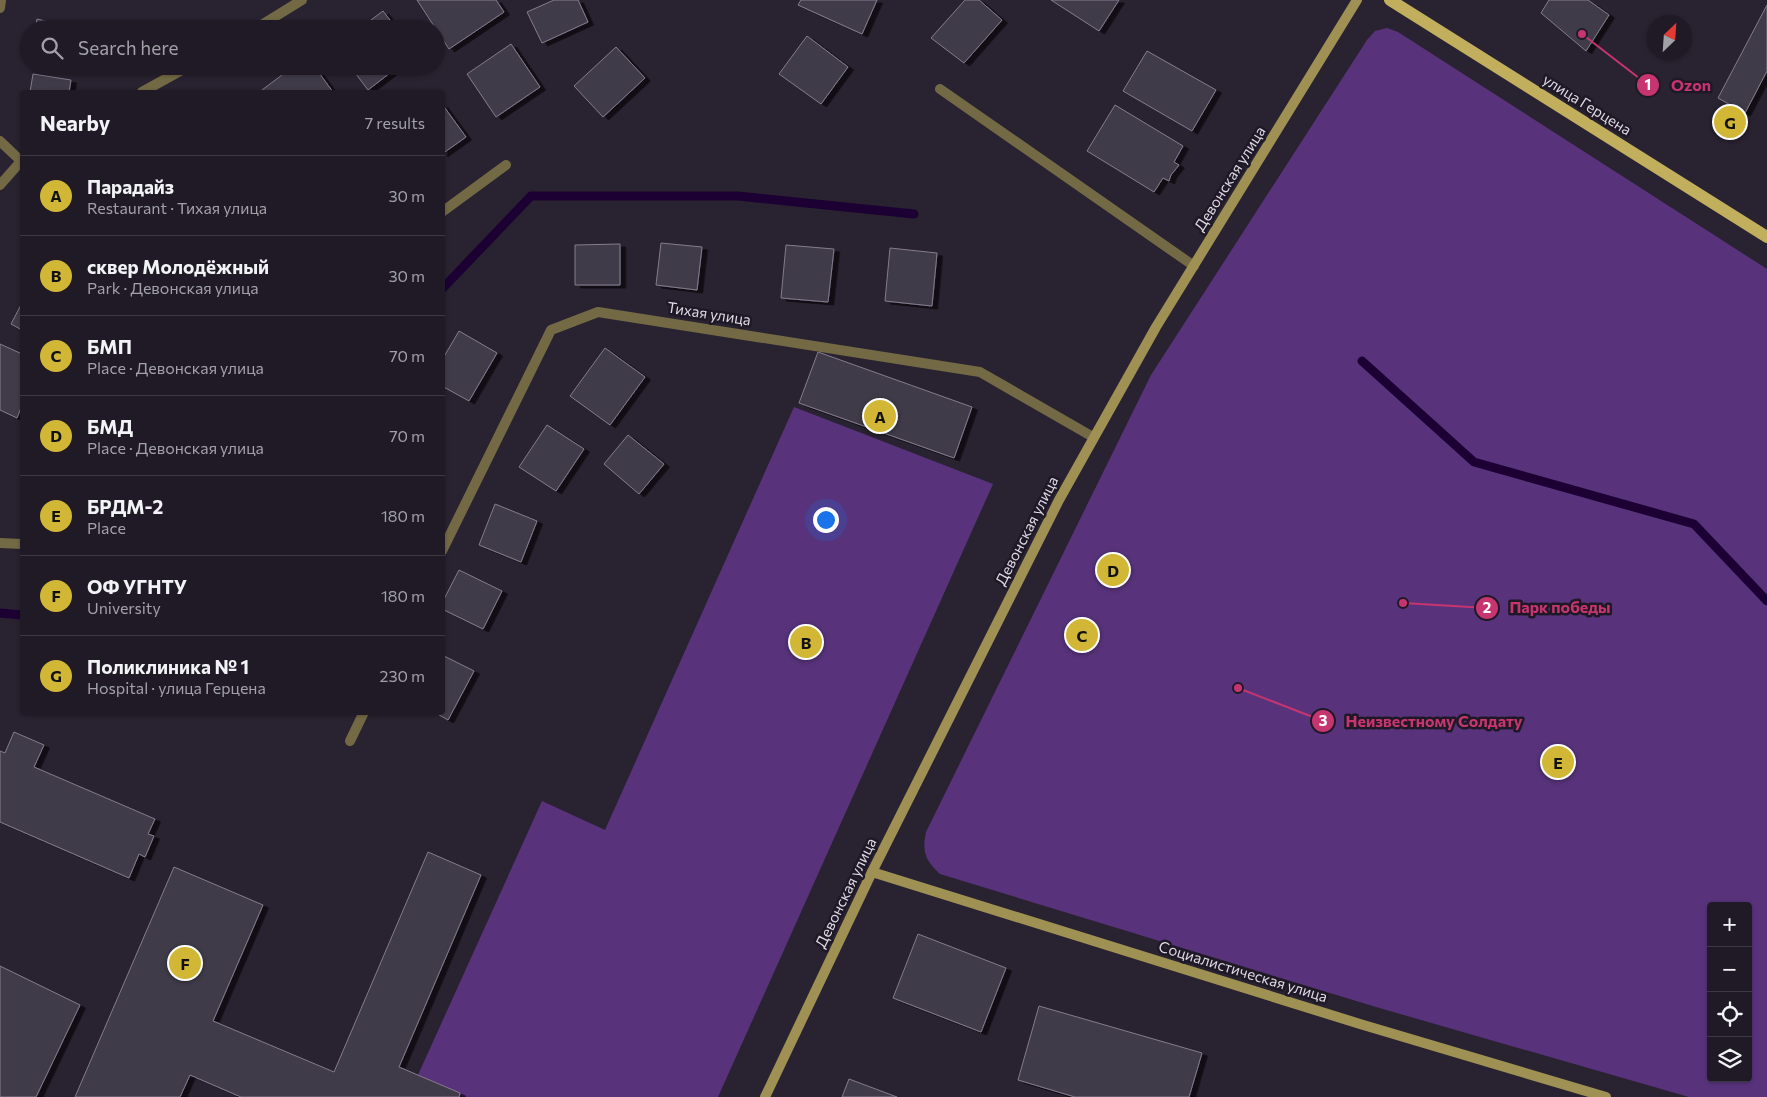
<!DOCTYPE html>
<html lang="en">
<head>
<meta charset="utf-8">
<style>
	:root { --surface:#1f1a25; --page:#27232d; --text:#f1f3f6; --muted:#a1a1a7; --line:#3c3842; --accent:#d2b736 }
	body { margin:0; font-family:Commissioner,sans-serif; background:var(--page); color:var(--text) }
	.controls { position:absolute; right:15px; bottom:15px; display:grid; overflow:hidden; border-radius:5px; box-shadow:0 1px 4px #0004 }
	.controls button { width:45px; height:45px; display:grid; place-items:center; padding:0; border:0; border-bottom:1px solid var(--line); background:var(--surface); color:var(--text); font:25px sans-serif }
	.compass { position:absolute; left:1647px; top:15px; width:45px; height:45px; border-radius:50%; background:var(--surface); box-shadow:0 1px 4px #0004; rotate:25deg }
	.you { position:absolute; left:825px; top:519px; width:18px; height:18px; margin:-12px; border:4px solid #fff; border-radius:50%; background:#1a73e8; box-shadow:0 0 0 8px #1a73e833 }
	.badge { display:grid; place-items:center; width:32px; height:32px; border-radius:50%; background:var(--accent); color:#111; font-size:16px; font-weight:700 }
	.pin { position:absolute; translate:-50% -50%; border:2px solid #fff; box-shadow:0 1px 5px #0006 }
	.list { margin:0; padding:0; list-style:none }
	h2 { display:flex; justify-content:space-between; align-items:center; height:65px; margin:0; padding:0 20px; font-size:21px }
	h2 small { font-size:16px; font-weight:400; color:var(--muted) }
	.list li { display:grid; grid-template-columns:32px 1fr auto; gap:15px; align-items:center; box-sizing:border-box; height:80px; padding:0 20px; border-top:1px solid var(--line) }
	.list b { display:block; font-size:19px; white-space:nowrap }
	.list p { margin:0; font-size:16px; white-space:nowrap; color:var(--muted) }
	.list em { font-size:16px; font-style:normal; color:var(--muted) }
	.icon { flex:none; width:28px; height:28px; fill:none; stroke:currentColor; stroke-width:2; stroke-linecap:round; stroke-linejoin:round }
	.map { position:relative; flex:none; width:1767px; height:1097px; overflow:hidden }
	.search { position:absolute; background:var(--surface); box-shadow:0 1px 4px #0004; left:20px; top:20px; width:425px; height:55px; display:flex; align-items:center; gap:12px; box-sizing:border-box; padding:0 18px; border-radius:28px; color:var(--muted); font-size:19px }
	.panel { position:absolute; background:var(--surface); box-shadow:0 1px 4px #0004; left:20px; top:90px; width:425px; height:625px; border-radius:5px }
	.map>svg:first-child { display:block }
</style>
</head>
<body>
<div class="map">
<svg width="1767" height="1097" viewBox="0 0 1767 1097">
	<defs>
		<filter id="shadow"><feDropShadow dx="5.5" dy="3" stdDeviation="0" flood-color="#0009"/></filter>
	</defs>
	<rect width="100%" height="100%" fill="#292231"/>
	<!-- green -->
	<g fill="#58337c" fill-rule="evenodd">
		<path d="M 1387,28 L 1398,32 L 1767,269 L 1767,1097 L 1689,1097 L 1376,1007 L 940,874 C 925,860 922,852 926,832 L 1151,375 L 1367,40 L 1375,31 ZM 1711,906 L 1748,906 L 1748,1078 L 1711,1078 Z"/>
		<polygon points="794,407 993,484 718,1097 408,1097 542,801 605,830"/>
	</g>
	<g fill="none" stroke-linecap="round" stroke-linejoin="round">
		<!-- stream -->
		<g stroke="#1c0033" stroke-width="9">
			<polyline points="442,289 531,196 738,196 914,214"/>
			<polyline points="1362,361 1474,462 1694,524 1767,601"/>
			<polyline points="0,613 22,615"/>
		</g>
	</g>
	<!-- building -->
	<g fill="#413a4a" stroke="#847c8e" filter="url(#shadow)">
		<polygon points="417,0 496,0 504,12 449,49"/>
		<polygon points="554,0 578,0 588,22 542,43 527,12"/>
		<polygon points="801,0 877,0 862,34 798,5"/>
		<polygon points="965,0 979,0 1002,20 964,63 931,38"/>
		<polygon points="1051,0 1119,0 1099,31"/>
		<polygon points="1549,0 1588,0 1609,15 1586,51 1541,13"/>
		<polygon points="1767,5 1767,71 1745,113 1718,98"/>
		<polygon points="383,11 397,29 359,29"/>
		<polygon points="37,19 78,29 35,29"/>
		<polygon points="807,36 848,67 821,104 779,74"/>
		<polygon points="511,44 540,87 496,117 467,74"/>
		<polygon points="616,47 645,78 603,117 574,86"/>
		<polygon points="1147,51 1216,90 1192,131 1123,91"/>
		<polygon points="294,66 314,66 333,92 264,92 262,90"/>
		<polygon points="350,66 399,66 368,90"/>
		<polygon points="33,74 71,80 69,92 30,92"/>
		<polygon points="442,104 466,137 442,154"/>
		<polygon points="1115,105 1183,146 1174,162 1179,165 1171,175 1169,181 1163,178 1154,192 1087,151"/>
		<polygon points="661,243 702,247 697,290 656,285"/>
		<polygon points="620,244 620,285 575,285 575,245"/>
		<polygon points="786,245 834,249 828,302 781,298"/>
		<polygon points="890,248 937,253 932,306 885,301"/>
		<polygon points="22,303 22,330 11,324"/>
		<polygon points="459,331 497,353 469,401 442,386 442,360"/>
		<polygon points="0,344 22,354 22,405 17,418 0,410"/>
		<polygon points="605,348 645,377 610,425 570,396"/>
		<polygon points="818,352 972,407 954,458 799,403"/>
		<polygon points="547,425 584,449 556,491 519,467"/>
		<polygon points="628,435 664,464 639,494 604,464"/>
		<polygon points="495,504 537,521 521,562 479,545"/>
		<polygon points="459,570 502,591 483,629 442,609 442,603"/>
		<polygon points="442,655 474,671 448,720 434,712 442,712"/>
		<polygon points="14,732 44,745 34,767 155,819 148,834 154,836 145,857 139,854 129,878 0,822 0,751 5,753"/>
		<polygon points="428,852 481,875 399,1067 460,1093 459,1097 241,1097 190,1075 180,1097 75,1097 174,867 263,905 213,1021 334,1072"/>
		<polygon points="918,934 1006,968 981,1032 893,998"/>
		<polygon points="0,966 80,1005 36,1097 0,1097"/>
		<polygon points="1039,1006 1202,1053 1189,1097 1075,1097 1018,1080"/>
		<polygon points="849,1079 897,1097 842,1097"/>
	</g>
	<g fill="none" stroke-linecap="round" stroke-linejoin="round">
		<!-- service -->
		<polyline stroke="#736a45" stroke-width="10" points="940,89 1194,266"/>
		<!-- minor -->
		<g stroke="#736a45" stroke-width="10">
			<polyline points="0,8 1,0"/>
			<polyline points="255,29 302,0"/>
			<polyline points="142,92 189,66"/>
			<polyline points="0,141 21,161"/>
			<polyline points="0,185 22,160"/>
			<polyline points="442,212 506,165"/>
			<polyline points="0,543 22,544"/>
			<polyline points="442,551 551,330 598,312 980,372 1093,437"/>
			<polyline points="350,741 364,712"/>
		</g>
		<!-- secondary -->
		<g stroke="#9f9154" stroke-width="10">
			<polyline points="872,872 1360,1024 1606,1097"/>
			<polyline points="765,1097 872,872 1059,500 1156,327 1357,0"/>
		</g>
		<!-- primary -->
		<polyline stroke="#c1af5e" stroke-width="12" points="1390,0 1767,237"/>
	</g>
	<g text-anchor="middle" stroke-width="5" stroke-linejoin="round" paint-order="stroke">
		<!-- street labels -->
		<g font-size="15" fill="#ded9e3" stroke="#1f1927">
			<text transform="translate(1587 105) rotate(32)" y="5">улица Герцена</text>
			<text transform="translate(1230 179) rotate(-58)" y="5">Девонская улица</text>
			<text transform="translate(709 314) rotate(9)" y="5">Тихая улица</text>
			<text transform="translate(1027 531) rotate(-63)" y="5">Девонская улица</text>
			<text transform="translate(846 893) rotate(-64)" y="5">Девонская улица</text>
			<text transform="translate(1243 972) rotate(17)" y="5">Социалистическая улица</text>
		</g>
	</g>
	<!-- callouts -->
	<path fill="none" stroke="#c6356f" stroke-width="2" d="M1582 34L1648 85M1403 603L1487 608M1238 688L1323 721"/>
	<g fill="#c6356f" stroke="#1f1927" stroke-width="2">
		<circle cx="1582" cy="34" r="5"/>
		<circle cx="1403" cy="603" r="5"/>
		<circle cx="1238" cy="688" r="5"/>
		<circle cx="1648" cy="85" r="12"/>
		<circle cx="1487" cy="608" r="12"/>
		<circle cx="1323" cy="721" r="12"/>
	</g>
	<g font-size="15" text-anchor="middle" font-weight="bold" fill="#fff">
		<text x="1648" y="90">1</text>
		<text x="1487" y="613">2</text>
		<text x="1323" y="726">3</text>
	</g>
	<g font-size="16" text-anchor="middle" font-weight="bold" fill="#c6356f" stroke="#1f1927" stroke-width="5" stroke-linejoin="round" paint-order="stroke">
		<text x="1691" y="91">Ozon</text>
		<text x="1560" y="613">Парк победы</text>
		<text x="1434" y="727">Неизвестному Солдату</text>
	</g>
</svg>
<div class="controls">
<button>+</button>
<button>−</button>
<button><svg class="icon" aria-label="locate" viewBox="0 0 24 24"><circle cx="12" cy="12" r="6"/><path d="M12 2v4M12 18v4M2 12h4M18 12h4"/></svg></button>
<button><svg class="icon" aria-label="layers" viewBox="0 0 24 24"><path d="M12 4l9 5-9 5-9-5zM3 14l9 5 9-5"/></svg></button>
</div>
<svg class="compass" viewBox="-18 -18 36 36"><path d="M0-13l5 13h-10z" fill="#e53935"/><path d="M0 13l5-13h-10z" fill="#a1a1a7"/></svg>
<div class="you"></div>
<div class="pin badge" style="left:880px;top:416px">A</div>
<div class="pin badge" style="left:806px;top:642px">B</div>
<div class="pin badge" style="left:1082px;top:635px">C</div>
<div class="pin badge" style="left:1113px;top:570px">D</div>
<div class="pin badge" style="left:1558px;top:762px">E</div>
<div class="pin badge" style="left:185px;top:963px">F</div>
<div class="pin badge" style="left:1730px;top:122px">G</div>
<div class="search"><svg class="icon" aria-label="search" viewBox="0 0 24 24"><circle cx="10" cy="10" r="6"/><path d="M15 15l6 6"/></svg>Search here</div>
<section class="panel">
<h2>Nearby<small>7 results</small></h2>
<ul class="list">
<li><span class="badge">A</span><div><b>Парадайз</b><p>Restaurant · Тихая улица</p></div><em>30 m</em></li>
<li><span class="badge">B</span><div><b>сквер Молодёжный</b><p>Park · Девонская улица</p></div><em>30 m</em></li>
<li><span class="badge">C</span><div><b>БМП</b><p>Place · Девонская улица</p></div><em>70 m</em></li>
<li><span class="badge">D</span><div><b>БМД</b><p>Place · Девонская улица</p></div><em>70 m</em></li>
<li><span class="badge">E</span><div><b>БРДМ-2</b><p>Place</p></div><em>180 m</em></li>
<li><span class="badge">F</span><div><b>ОФ УГНТУ</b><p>University</p></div><em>180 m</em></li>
<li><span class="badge">G</span><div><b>Поликлиника № 1</b><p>Hospital · улица Герцена</p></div><em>230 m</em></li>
</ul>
</section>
</div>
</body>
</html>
